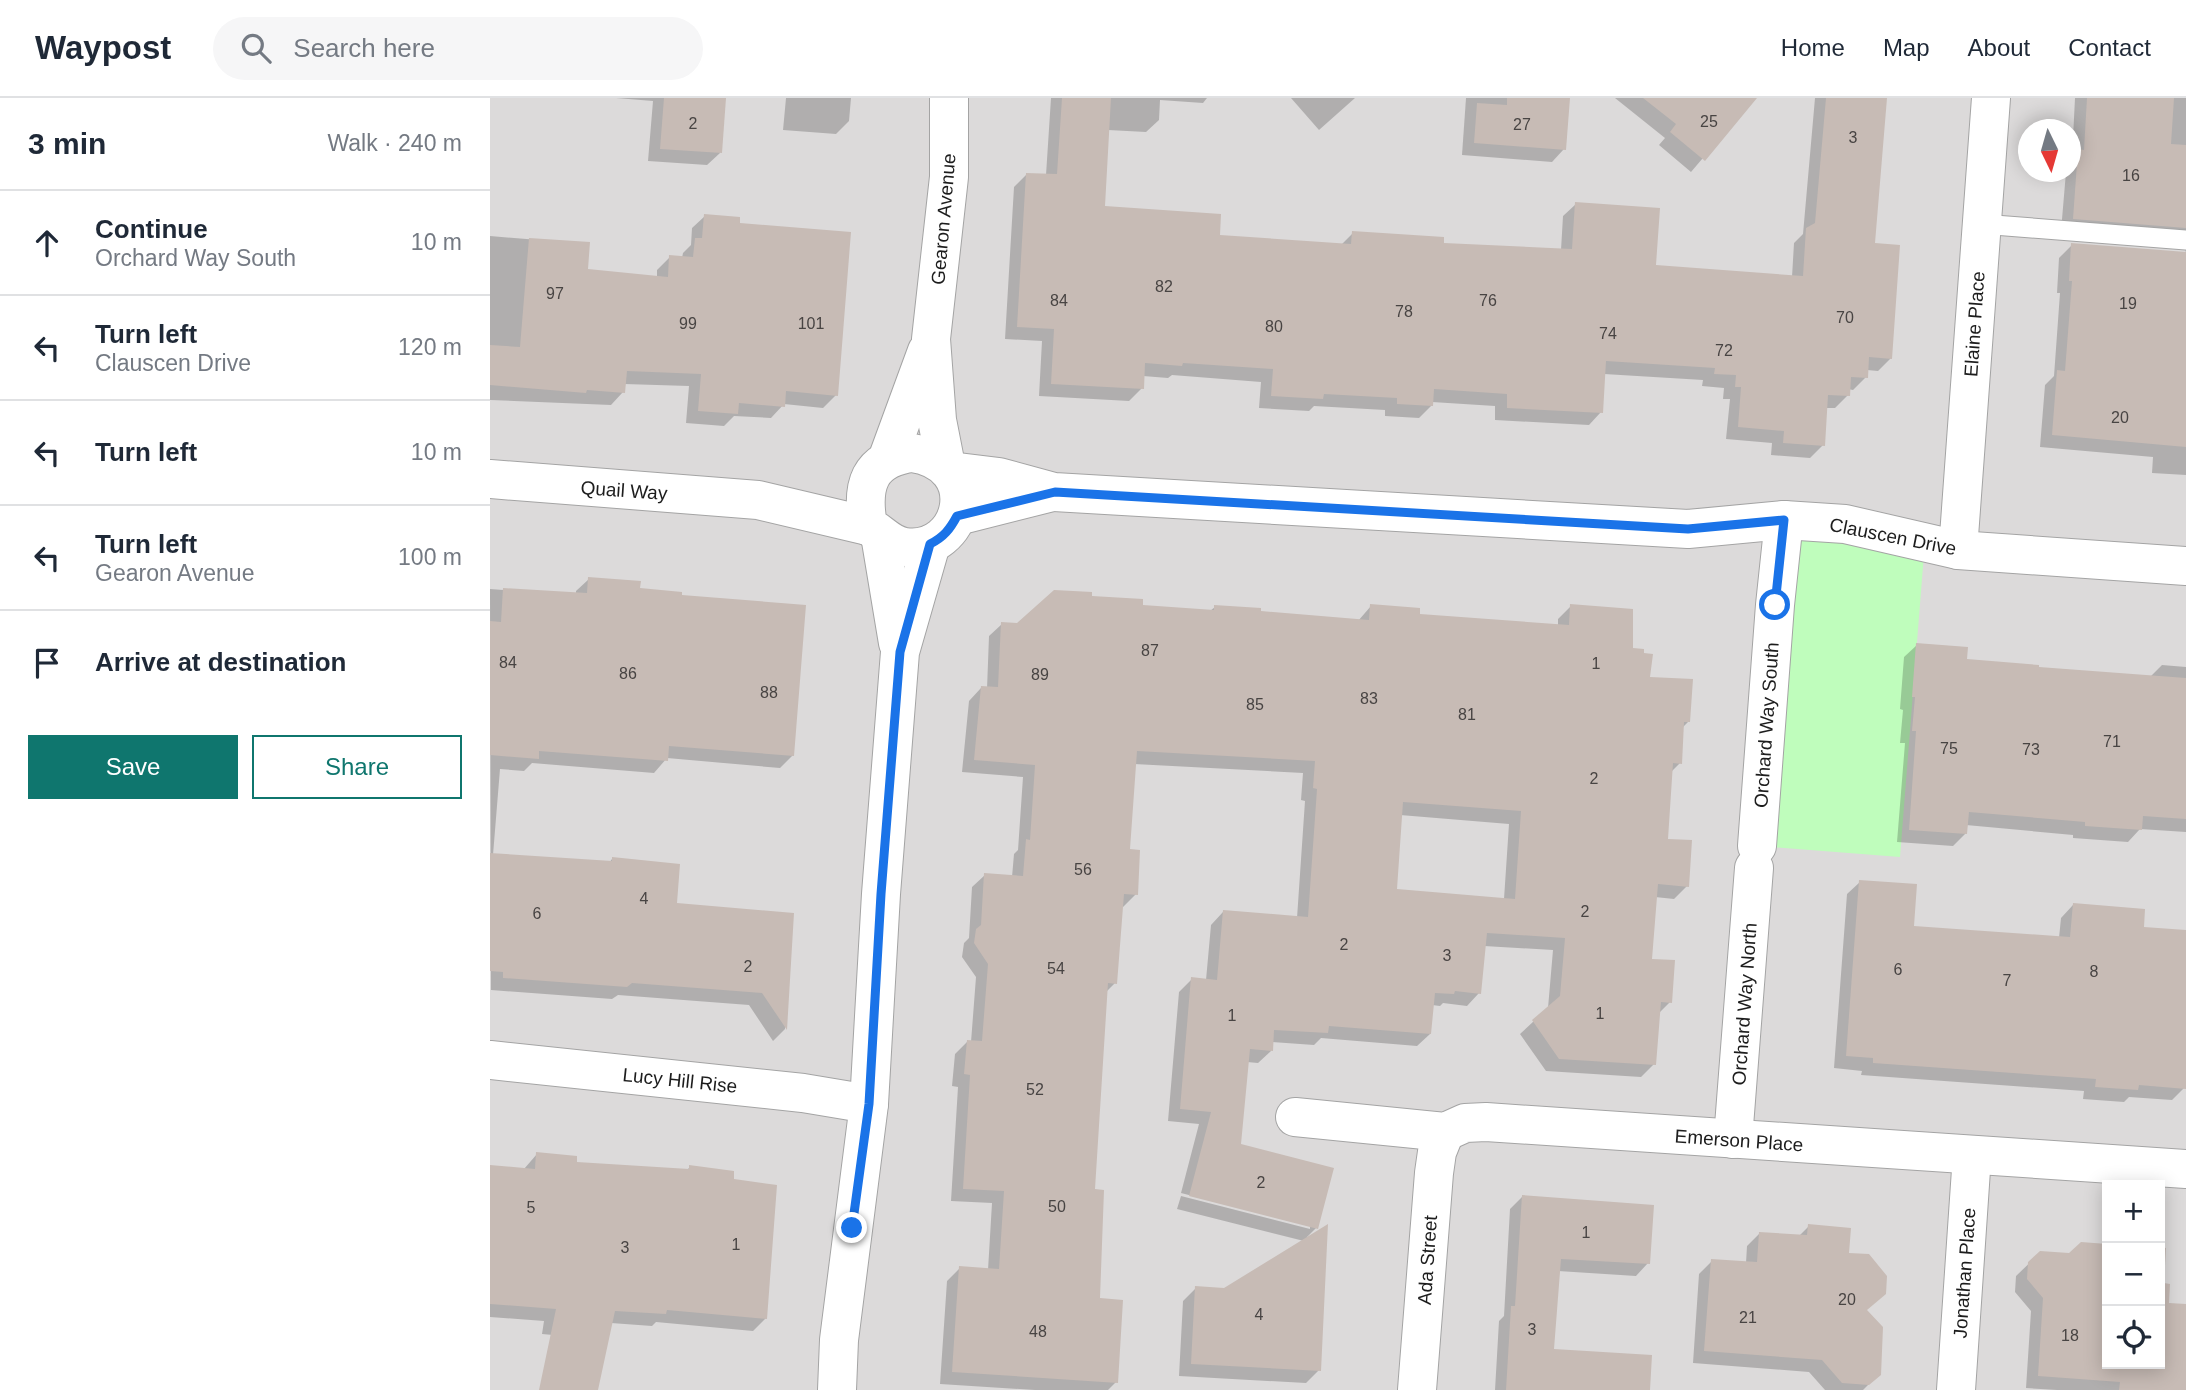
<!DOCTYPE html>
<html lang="en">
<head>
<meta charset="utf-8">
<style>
	:root { --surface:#fff; --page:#f6f6f7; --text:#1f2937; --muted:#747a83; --line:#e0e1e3; --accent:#0f766e }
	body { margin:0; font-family:Helvetica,sans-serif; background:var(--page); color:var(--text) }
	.controls { position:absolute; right:21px; bottom:21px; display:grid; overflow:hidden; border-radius:0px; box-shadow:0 4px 18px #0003 }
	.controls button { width:63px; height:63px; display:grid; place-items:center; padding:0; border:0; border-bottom:2px solid var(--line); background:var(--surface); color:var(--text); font:35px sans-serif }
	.compass { position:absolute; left:1528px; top:21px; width:63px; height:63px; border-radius:50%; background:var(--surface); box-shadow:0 4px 18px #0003; rotate:175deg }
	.stop { position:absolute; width:21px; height:21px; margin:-16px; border:5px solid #1a73e8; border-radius:50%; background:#fff }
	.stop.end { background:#1a73e8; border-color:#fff; box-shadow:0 2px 7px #0008 }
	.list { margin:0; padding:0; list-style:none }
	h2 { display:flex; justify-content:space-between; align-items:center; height:91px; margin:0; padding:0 28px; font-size:30px }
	h2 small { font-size:23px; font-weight:400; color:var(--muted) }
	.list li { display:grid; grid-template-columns:46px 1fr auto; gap:21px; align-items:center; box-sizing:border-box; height:105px; padding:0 28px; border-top:2px solid var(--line) }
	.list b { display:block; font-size:26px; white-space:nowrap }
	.list p { margin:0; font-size:23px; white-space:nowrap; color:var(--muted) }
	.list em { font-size:23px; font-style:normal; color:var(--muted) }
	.actions { display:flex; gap:14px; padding:21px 28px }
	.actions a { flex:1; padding:16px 0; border:2px solid var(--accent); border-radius:0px; text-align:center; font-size:24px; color:var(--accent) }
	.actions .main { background:var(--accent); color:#fff }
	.icon { flex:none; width:38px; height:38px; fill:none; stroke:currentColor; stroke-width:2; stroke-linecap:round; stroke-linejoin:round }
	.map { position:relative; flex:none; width:1696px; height:1292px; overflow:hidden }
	header { display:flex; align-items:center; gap:42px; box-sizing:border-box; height:98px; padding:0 35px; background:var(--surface); border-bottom:2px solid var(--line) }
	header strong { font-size:33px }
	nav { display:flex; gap:38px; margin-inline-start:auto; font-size:24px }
	.search { width:490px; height:63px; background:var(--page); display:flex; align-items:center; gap:18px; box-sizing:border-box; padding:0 24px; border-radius:38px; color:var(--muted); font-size:26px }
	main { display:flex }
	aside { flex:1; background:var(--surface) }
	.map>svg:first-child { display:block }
</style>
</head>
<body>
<header>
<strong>Waypost</strong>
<div class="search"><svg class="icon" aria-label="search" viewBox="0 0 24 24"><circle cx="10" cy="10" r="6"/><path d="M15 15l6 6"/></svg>Search here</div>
<nav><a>Home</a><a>Map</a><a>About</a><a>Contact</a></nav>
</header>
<main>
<aside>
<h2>3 min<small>Walk · 240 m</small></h2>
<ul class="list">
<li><svg class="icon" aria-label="ahead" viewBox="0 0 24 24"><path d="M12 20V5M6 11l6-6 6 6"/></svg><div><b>Continue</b><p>Orchard Way South</p></div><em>10 m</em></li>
<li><svg class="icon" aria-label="left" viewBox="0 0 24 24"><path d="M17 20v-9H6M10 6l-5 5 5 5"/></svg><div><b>Turn left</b><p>Clauscen Drive</p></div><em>120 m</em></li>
<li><svg class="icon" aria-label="left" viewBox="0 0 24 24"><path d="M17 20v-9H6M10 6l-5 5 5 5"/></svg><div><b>Turn left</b></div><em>10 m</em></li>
<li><svg class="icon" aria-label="left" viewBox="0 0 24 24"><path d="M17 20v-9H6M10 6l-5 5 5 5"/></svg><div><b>Turn left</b><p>Gearon Avenue</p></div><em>100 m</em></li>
<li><svg class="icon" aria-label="arrive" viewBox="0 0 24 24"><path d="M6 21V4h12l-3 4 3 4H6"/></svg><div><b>Arrive at destination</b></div></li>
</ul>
<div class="actions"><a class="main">Save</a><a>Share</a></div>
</aside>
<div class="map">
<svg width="1696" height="1292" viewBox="0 0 1696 1292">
	<rect width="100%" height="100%" fill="#efe9e2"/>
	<!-- residential -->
	<path fill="#dcdada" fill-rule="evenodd" d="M 0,0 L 1696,0 L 1696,1292 L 0,1292 ZM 1538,32 L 1580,32 L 1580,74 L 1538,74 ZM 1617,1087 L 1670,1087 L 1670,1266 L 1617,1266 Z"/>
	<!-- park -->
	<polygon fill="#bffdbc" points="1294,422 1435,443 1410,759 1267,748"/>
	<!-- shadow -->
	<g fill="#0003" fill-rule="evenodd">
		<polygon points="126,0 234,0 230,55 217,67 158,63 163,3"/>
		<polygon points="296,0 361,0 359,23 346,36 293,32"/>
		<polygon points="561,0 717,0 713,5 670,2 669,22 656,34 618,32 614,110 728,139 851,147 863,135 952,146 1071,152 1073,118 1086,106 1164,169 1302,179 1304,145 1313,136 1325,0 1396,0 1383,147 1401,260 1388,273 1377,272 1376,279 1363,292 1358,291 1358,297 1345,310 1335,310 1333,347 1320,360 1281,357 1282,345 1236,341 1240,301 1233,301 1234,290 1212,288 1213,282 1114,276 1111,314 1099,327 1005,322 1005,308 942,304 942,307 929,320 895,318 895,312 824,308 819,313 769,310 771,284 682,277 678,280 653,278 652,290 639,303 549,298 552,243 515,241 524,89 537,76 556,77"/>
		<polygon points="801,0 865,0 829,32"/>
		<polygon points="976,0 1078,0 1074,51 1062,64 972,57"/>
		<polygon points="1125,0 1264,0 1201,74 1169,47 1175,40"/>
		<polygon points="1585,0 1696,0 1696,377 1662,375 1663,359 1550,349 1555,287 1564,278 1570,195 1567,195 1569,160 1582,147 1696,156 1695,149 1571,133 1576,74 1580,74 1582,60"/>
		<polygon points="215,118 248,126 346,297 333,310 294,306 281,320 244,318 234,328 196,325 199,288 134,286 133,294 121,307 0,302 0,138 98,146 96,172 167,179 167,172 180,159 192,160 193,155 201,147 202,130"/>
		<polygon points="99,481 148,492 303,657 290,670 177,660 164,675 42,665 34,673 10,671 3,757 119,765 122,761 186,806 302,816 295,931 283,943 259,907 128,897 122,901 1,892 0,491 86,497 86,493"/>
		<path d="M 600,500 L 651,508 L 720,513 L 725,509 L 769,515 L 868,523 L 881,508 L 928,517 L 1068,528 L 1068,521 L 1081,508 L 1141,551 L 1158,581 L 1198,624 L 1192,630 L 1190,665 L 1181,674 L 1176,742 L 1197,788 L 1184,801 L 1165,799 L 1160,862 L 1180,904 L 1168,916 L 1164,966 L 1151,979 L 1056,973 L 1030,936 L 1058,910 L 1063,852 L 994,848 L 989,895 L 977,908 L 953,905 L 950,908 L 942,907 L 940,936 L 927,948 L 831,940 L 824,947 L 782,944 L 781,953 L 768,965 L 757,964 L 750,1047 L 826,1130 L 817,1139 L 829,1272 L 816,1285 L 689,1278 L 693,1203 L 706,1190 L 734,1192 L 814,1143 L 687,1111 L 691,1098 L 820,1131 L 820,1128 L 691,1095 L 709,1026 L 678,1023 L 689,894 L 702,881 L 716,882 L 721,827 L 733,814 L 807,820 L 815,703 L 811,702 L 813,675 L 644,666 L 638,753 L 646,796 L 633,809 L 631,809 L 625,885 L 615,895 L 603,1093 L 608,1202 L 626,1284 L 618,1292 L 545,1292 L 450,1286 L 457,1183 L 470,1170 L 498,1172 L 502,1105 L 461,1103 L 468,989 L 462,988 L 465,956 L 477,944 L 481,944 L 486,879 L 472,859 L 474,845 L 479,840 L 482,789 L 495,777 L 522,779 L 524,756 L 528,752 L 533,679 L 472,674 L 479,603 L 491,590 L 497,591 L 499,538 L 512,526 L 527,527 ZM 910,717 L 1019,726 L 1014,801 L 905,793 Z"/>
		<polygon points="1427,547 1475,562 1547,571 1660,579 1672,567 1696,569 1696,734 1650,731 1638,744 1583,740 1583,737 1476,727 1476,735 1463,748 1407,744 1415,645 1410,645 1413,612 1410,611 1414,559"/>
		<polygon points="1370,784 1422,830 1569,840 1571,820 1583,807 1652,831 1696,834 1694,990 1682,1002 1639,999 1634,1004 1593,1001 1594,993 1371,977 1372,973 1344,970 1357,796"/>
		<polygon points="47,1056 85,1066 196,1073 200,1069 242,1083 276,1220 263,1233 166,1224 162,1228 121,1225 107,1241 52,1236 54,1223 0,1219 0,1068 34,1071"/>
		<polygon points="1032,1099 1158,1165 1146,1178 1068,1173 1062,1253 1158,1292 1005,1292 1009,1223 1014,1218 1020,1111"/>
		<polygon points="1319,1128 1357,1156 1375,1213 1389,1276 1373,1292 1335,1292 1319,1274 1203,1265 1209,1176 1222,1163 1256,1165 1257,1148 1270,1135 1309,1138"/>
		<polygon points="1591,1145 1617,1147 1617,1266 1670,1266 1670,1147 1675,1147 1672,1187 1677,1206 1696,1208 1696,1292 1567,1292 1536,1290 1541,1213 1525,1194 1526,1178 1551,1154 1580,1156"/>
	</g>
	<!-- building -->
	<g fill="#c7bbb5" fill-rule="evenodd">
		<polygon points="174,0 236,0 232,55 170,51"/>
		<polygon points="572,0 621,0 615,108 731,116 730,137 861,146 862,133 954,139 954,145 1082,151 1085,104 1170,110 1166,167 1313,178 1316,130 1325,125 1336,0 1397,0 1385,145 1410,147 1402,261 1379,259 1378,280 1361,279 1360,298 1338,297 1335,348 1293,345 1294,333 1248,329 1251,289 1245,289 1246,277 1224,276 1225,270 1116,263 1113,315 1017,310 1017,296 944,291 943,308 907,306 907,300 834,296 833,301 781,298 783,271 693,265 692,268 655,265 654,291 561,286 564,231 527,229 536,75 567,76"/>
		<polygon points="1017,0 1080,0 1076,52 984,45 987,5 1017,7"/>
		<polygon points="1153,0 1267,0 1215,63 1180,34 1186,26"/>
		<polygon points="1597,0 1684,0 1681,46 1696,47 1696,130 1583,121 1588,51 1594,52"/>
		<polygon points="214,116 250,119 250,125 361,134 348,298 296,293 295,309 249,305 248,316 208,313 211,276 137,273 135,295 97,292 96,295 0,287 0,247 30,249 39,140 100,144 98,171 178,179 179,157 203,159 205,140 212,140"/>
		<polygon points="1581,145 1696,154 1696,349 1562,337 1567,272 1575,273 1582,183 1579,183"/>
		<polygon points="98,479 151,483 150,490 192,494 192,497 316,507 304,658 179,648 178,663 49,653 49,661 0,657 0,523 11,524 13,490 97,495"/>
		<path d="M 564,492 L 602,494 L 602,498 L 653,501 L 653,507 L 724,512 L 724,507 L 771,510 L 771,513 L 879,522 L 880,506 L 930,510 L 930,516 L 1079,527 L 1080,506 L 1143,511 L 1143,550 L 1154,551 L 1154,555 L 1163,556 L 1160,579 L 1203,581 L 1200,624 L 1194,624 L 1192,666 L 1183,665 L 1178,741 L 1202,742 L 1199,789 L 1168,786 L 1162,861 L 1185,862 L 1182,905 L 1171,904 L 1166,967 L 1069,961 L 1042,922 L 1070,898 L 1075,840 L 997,835 L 991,896 L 965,893 L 964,896 L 945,895 L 941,936 L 839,928 L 838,935 L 784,932 L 783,953 L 760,951 L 751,1046 L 844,1070 L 828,1131 L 699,1098 L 721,1014 L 690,1011 L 701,879 L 727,882 L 733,812 L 818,819 L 827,691 L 823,690 L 825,663 L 647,653 L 640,751 L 650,752 L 648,797 L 634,796 L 627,886 L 618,885 L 605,1091 L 614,1092 L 610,1200 L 633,1202 L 628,1285 L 462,1274 L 469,1168 L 509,1171 L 514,1093 L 473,1091 L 480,977 L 474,976 L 477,942 L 492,943 L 498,866 L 484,845 L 486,831 L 491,827 L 494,775 L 533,778 L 536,741 L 540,742 L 545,667 L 484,662 L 491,588 L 508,589 L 511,524 L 527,525 ZM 913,704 L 1031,713 L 1025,801 L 907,791 Z"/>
		<polygon points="1426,545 1478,549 1477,561 1549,567 1549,569 1696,580 1696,721 1653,718 1652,732 1595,728 1595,724 1479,714 1477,736 1419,732 1426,633 1422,633 1425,599 1422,599"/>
		<polygon points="0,755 122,763 122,759 190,766 187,805 304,815 297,932 272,895 142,885 137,889 13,880 13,874 0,873"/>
		<polygon points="1369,782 1427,786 1424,828 1580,839 1583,805 1655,811 1654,829 1696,832 1696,991 1649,987 1648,992 1605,989 1606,981 1383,965 1383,960 1356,958"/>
		<polygon points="46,1054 87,1058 87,1064 199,1071 199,1067 244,1073 244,1081 287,1087 277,1221 177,1212 176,1216 125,1213 108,1292 49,1292 66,1211 0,1206 0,1067 45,1071"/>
		<polygon points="1032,1097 1164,1107 1160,1166 1071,1161 1064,1251 1162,1257 1160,1292 1016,1292 1021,1208 1025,1208"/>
		<polygon points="838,1126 831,1273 701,1266 705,1188 734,1190"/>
		<polygon points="1318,1126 1361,1130 1359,1155 1379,1156 1397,1178 1396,1196 1377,1212 1393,1229 1391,1277 1379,1287 1352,1285 1332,1262 1214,1253 1221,1161 1267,1164 1269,1134 1317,1137"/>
		<polygon points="1591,1144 1617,1146 1617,1266 1670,1266 1670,1149 1676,1150 1674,1185 1680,1186 1679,1205 1696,1206 1696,1292 1629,1292 1630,1284 1548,1278 1553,1200 1537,1181 1538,1164 1550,1153 1579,1155"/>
	</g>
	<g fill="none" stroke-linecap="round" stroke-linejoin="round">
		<defs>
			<polyline id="service" points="1491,126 1696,142"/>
			<g id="minor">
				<path d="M 422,355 C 497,366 474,457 415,449 C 399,447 391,434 378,428 C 371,388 378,361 422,355 Z"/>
				<polyline points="397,362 437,253"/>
				<polyline points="456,368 447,322 441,241 459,79 459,0"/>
				<polyline points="460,373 509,379 564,394 1198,431 1294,422 1355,426 1468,452 1696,468"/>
				<polyline points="0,381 268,402 378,428"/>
				<polyline points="467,418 562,394"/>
				<polyline points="390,437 408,545"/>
				<polyline points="1468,452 1501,0"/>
				<polyline points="1267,748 1285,507 1294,422"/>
				<polyline points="0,962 313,995 379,1006"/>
				<polyline points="805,1019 955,1034 975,1025 996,1024 1696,1071"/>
				<polyline points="1243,1041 1264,770"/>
				<polyline points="347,1292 349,1242 379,1006 391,796 410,554 441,446"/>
				<polyline points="927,1292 944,1075 947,1054 955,1034"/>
				<polyline points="1466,1292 1482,1057"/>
			</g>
		</defs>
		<!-- service casing -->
		<use href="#service" stroke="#a4a4a4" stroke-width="21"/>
		<!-- minor casing -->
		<use href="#minor" stroke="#a4a4a4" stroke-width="40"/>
		<!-- service -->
		<use href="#service" stroke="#fff" stroke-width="19"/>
		<!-- minor -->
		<use href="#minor" stroke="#fff" stroke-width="38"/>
	</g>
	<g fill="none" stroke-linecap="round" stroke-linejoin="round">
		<!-- route -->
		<path stroke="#1a73e8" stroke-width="9" d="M 362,1130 L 379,1006 L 391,796 L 410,554 L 440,446 C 454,439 460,431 467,418 L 565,394 L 1198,431 L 1294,422 L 1285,507"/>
	</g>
	<g text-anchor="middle" stroke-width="6" stroke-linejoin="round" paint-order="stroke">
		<!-- number labels -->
		<g font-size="16" fill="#484443">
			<text x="1219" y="29">25</text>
			<text x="203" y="31">2</text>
			<text x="1032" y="32">27</text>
			<text x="1363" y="45">3</text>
			<text x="1641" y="83">16</text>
			<text x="674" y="194">82</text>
			<text x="65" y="201">97</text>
			<text x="569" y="208">84</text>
			<text x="998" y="208">76</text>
			<text x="1638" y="211">19</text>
			<text x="914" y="219">78</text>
			<text x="1355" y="225">70</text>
			<text x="198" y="231">99</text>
			<text x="321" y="231">101</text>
			<text x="784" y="234">80</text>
			<text x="1118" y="241">74</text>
			<text x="1234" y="258">72</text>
			<text x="1630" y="325">20</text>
			<text x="660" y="558">87</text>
			<text x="18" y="570">84</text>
			<text x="1106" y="571">1</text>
			<text x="138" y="581">86</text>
			<text x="550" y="582">89</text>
			<text x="279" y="600">88</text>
			<text x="879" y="606">83</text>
			<text x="765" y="612">85</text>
			<text x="977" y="622">81</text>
			<text x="1622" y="649">71</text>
			<text x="1459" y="656">75</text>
			<text x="1541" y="657">73</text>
			<text x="1104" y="686">2</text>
			<text x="593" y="777">56</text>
			<text x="154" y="806">4</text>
			<text x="1095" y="819">2</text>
			<text x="47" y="821">6</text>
			<text x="854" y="852">2</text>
			<text x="957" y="863">3</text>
			<text x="258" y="874">2</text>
			<text x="566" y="876">54</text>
			<text x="1408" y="877">6</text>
			<text x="1604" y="879">8</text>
			<text x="1517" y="888">7</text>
			<text x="1110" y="921">1</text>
			<text x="742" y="923">1</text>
			<text x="545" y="997">52</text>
			<text x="771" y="1090">2</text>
			<text x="567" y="1114">50</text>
			<text x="41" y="1115">5</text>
			<text x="1096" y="1140">1</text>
			<text x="246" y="1152">1</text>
			<text x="135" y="1155">3</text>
			<text x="1357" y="1207">20</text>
			<text x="769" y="1222">4</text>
			<text x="1258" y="1225">21</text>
			<text x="1042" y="1237">3</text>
			<text x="548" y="1239">48</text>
			<text x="1580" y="1243">18</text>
		</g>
		<!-- street labels -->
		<g font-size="19" fill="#1d1d1d" stroke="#fff">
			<text transform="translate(453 121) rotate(-85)" y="7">Gearon Avenue</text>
			<text transform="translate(1484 226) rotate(-86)" y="7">Elaine Place</text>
			<text transform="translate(134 392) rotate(4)" y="7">Quail Way</text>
			<text transform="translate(1403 438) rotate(11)" y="7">Clauscen Drive</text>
			<text transform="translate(1276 627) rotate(-86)" y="7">Orchard Way South</text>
			<text transform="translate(1254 906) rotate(-86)" y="7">Orchard Way North</text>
			<text transform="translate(190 982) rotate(6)" y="7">Lucy Hill Rise</text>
			<text transform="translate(1249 1042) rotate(4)" y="7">Emerson Place</text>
			<text transform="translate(937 1162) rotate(-86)" y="7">Ada Street</text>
			<text transform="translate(1474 1175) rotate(-86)" y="7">Jonathan Place</text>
		</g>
	</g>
</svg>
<div class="controls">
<button>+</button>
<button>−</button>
<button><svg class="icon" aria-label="locate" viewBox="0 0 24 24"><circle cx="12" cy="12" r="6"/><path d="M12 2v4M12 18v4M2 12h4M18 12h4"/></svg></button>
</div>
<svg class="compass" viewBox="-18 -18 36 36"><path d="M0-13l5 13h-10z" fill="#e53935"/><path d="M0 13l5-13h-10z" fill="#747a83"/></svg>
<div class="stop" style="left:1285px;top:507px"></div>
<div class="stop end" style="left:362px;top:1130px"></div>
</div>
</main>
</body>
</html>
